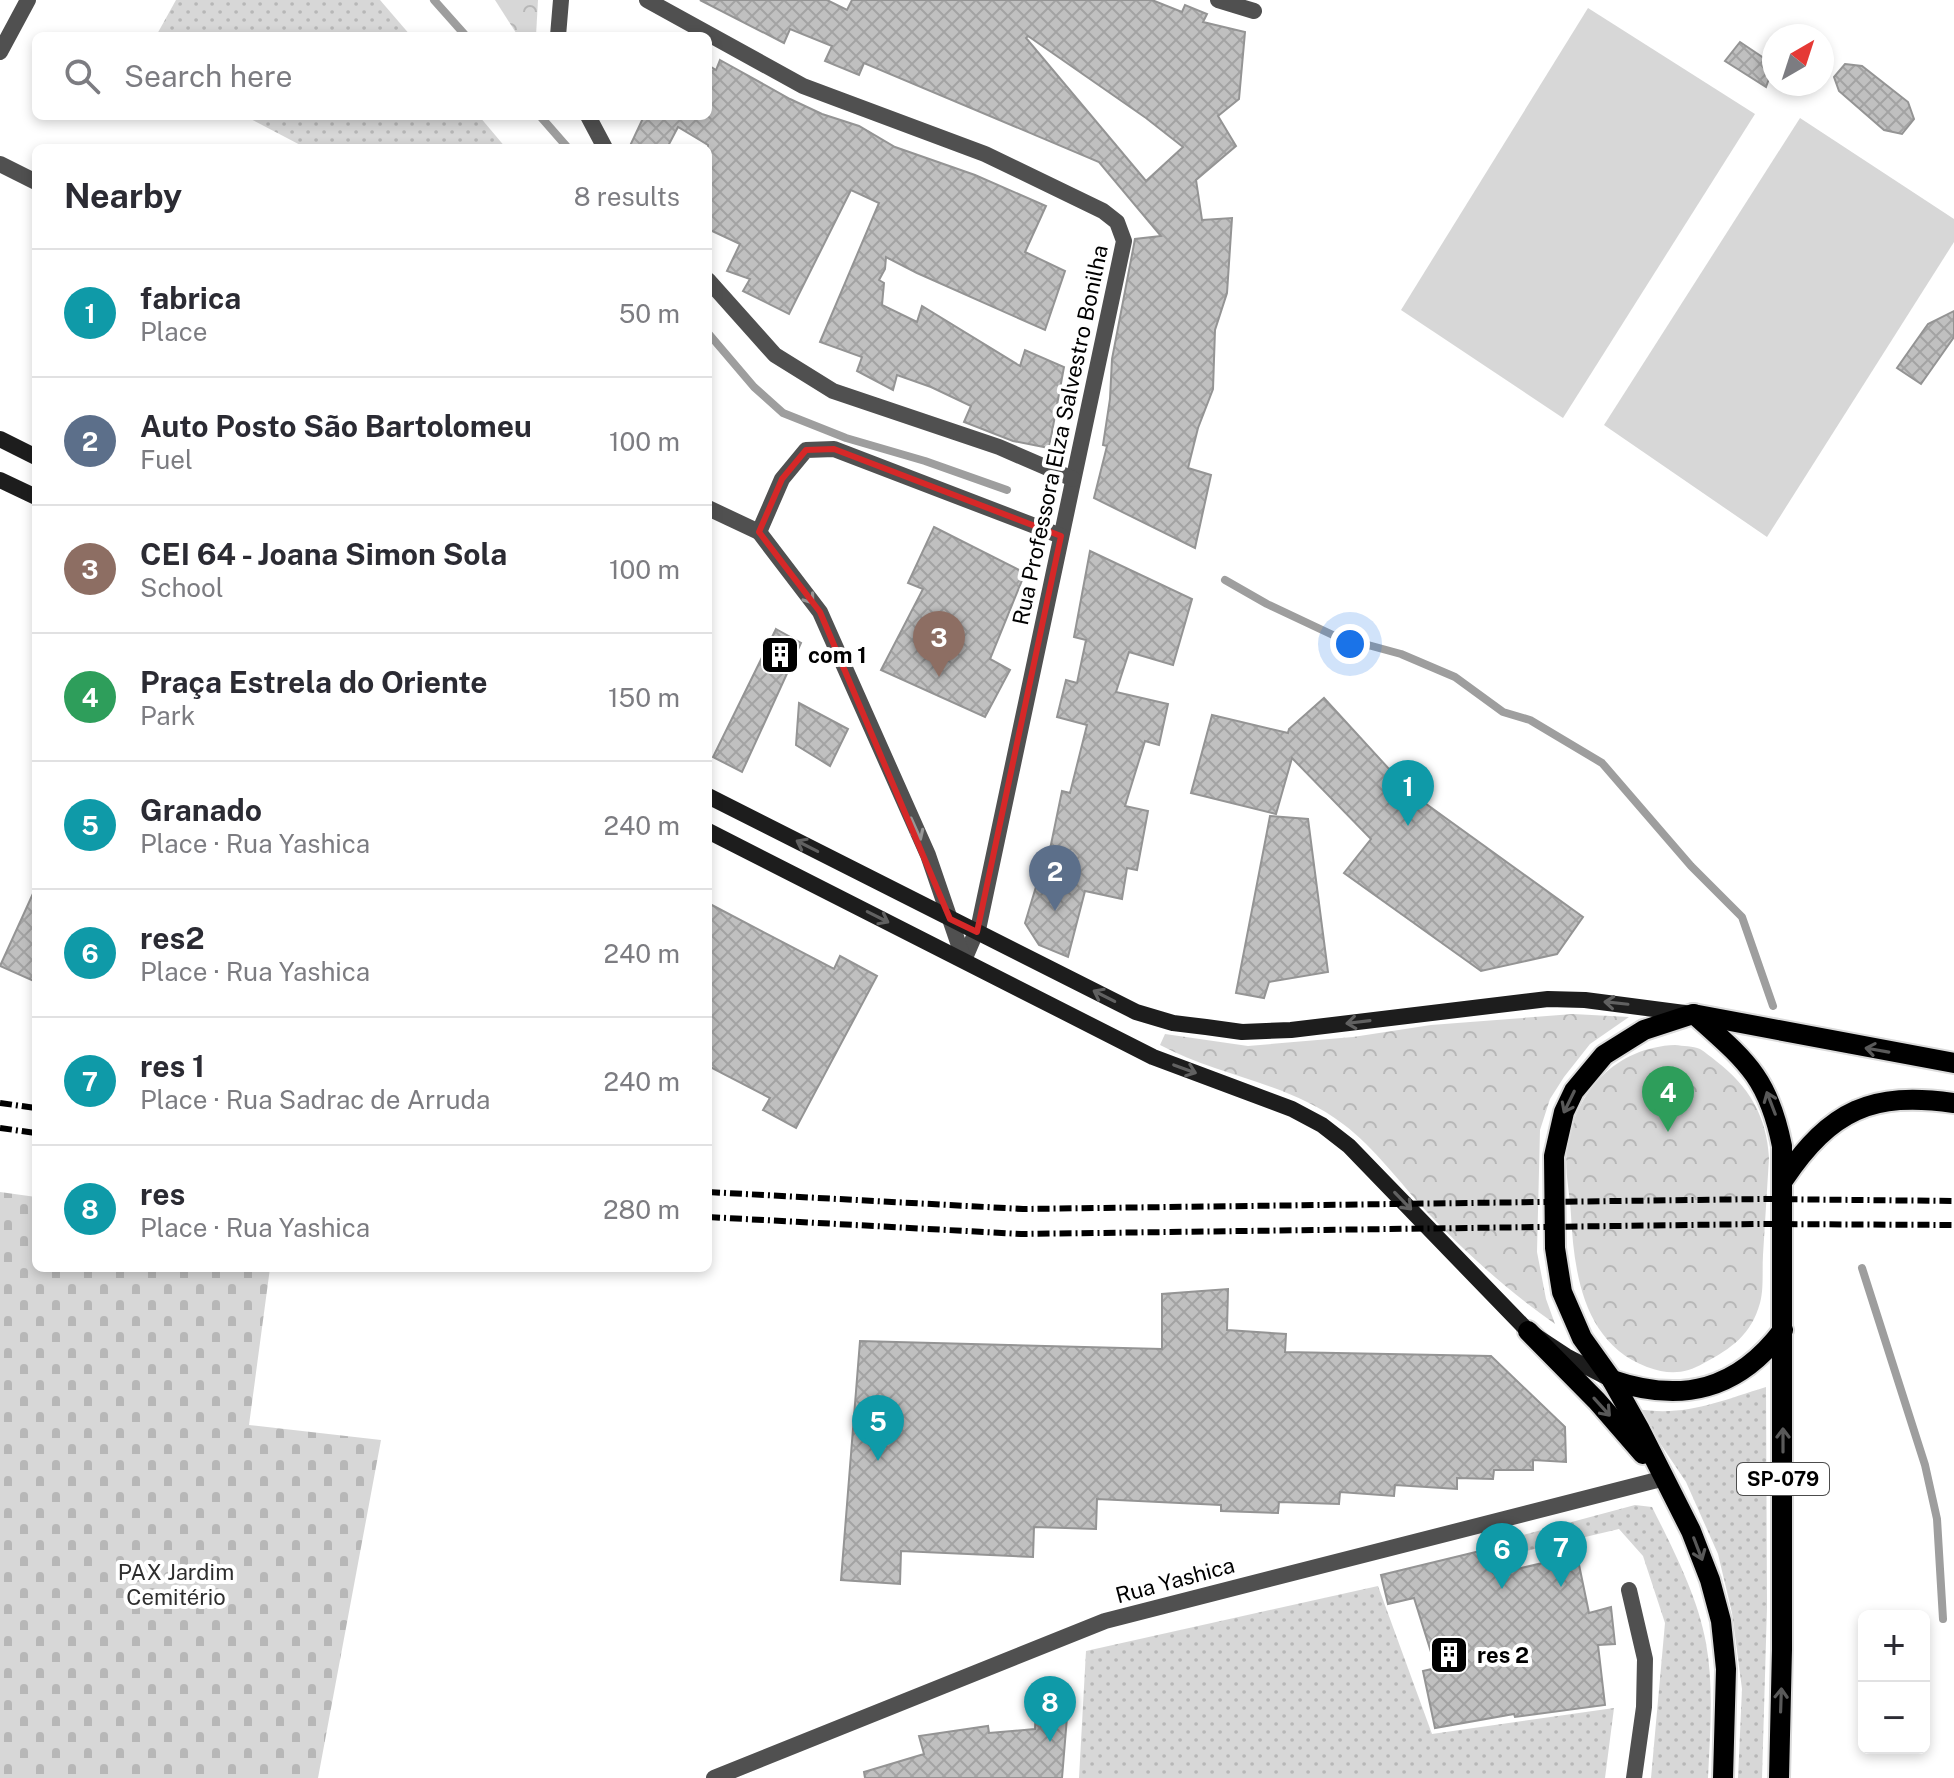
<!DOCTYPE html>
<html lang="en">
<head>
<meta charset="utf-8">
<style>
	:root { --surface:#fff; --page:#f7f7f7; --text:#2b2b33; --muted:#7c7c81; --line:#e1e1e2; --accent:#111827 }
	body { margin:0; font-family:"Public Sans",sans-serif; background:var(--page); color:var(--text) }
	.controls { position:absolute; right:24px; bottom:24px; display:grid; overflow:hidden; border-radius:12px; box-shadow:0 4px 12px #0003 }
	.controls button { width:72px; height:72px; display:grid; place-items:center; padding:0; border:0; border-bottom:2px solid var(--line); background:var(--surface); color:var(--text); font:40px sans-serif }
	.compass { position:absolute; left:1762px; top:24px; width:72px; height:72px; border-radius:50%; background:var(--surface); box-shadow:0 4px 12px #0003; rotate:39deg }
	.you { position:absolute; left:1350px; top:644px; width:28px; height:28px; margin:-20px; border:6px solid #fff; border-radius:50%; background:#1a73e8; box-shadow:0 0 0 12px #1a73e833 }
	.badge { display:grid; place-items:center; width:52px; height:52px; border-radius:50%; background:var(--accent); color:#fff; font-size:26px; font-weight:700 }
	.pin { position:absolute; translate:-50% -66px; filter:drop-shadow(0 2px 4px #0008) }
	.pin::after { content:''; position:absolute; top:42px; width:28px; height:24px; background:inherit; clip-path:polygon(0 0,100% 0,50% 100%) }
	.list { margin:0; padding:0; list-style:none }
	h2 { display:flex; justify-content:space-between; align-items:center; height:104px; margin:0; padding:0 32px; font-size:34px }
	h2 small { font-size:26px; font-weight:400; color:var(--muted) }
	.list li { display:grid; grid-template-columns:52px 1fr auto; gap:24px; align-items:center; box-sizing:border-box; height:128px; padding:0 32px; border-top:2px solid var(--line) }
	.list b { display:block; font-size:30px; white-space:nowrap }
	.list p { margin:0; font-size:26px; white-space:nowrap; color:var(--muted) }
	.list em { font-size:26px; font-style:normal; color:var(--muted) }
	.icon { flex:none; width:44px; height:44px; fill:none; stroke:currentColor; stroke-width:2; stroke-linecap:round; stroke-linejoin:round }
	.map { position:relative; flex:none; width:1954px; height:1778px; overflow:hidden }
	.search { position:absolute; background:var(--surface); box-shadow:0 4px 12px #0003; left:32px; top:32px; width:680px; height:88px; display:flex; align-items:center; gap:20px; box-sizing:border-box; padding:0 28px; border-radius:12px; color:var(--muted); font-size:30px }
	.panel { position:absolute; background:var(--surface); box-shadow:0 4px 12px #0003; left:32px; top:144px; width:680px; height:1128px; border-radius:12px }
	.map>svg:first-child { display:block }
</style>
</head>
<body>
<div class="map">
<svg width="1954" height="1778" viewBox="0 0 1954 1778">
	<defs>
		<pattern id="grass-dots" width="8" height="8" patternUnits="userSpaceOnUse" patternTransform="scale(2)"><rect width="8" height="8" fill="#d7d7d7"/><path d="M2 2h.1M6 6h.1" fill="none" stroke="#b7b7b7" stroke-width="1.8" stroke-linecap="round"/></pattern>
		<pattern id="cemetery-stones" width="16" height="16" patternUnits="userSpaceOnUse" patternTransform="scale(2)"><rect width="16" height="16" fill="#d7d7d7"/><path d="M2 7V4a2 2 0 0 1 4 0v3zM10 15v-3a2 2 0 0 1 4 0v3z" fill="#b7b7b7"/></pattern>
		<pattern id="park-crowns" width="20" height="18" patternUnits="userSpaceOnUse" patternTransform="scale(2)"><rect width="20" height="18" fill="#d7d7d7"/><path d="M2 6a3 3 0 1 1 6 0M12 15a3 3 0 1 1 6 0" fill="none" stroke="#b7b7b7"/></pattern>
		<pattern id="building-cross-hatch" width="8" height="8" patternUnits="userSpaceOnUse" patternTransform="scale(2)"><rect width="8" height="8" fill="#c0c0c0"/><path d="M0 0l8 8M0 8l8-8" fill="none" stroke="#a3a3a3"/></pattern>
	</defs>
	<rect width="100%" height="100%" fill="#fff"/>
	<!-- grass -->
	<g fill="url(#grass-dots)">
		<polygon points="176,0 380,0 411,36 156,36"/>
		<polygon points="245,116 479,116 506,148 306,148"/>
		<path d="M 1766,1387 L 1767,1607 L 1762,1778 L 1738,1778 L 1742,1689 L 1732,1613 L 1718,1554 L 1686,1482 L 1637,1409 C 1686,1417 1720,1401 1766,1387 Z"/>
		<path d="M 1635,1505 L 1652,1507 C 1673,1549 1698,1597 1706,1643 C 1714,1687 1710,1734 1708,1778 L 1651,1778 L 1665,1623 L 1643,1556 L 1619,1529 L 1514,1554 L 1512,1538 Z"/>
		<polygon points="1378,1586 1432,1734 1614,1708 1605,1778 1079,1778 1086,1651"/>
	</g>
	<!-- cemetery -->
	<polygon fill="url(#cemetery-stones)" points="0,1192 36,1197 36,1268 270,1268 249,1425 381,1440 318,1778 0,1778"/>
	<!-- park -->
	<g fill="url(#park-crowns)">
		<polygon points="495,0 538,0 536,36 518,36"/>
		<path d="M 1573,1014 L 1629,1017 L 1590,1044 L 1564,1077 L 1550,1099 L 1540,1130 L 1537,1252 L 1546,1299 L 1555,1324 C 1507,1290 1468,1255 1427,1212 C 1400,1183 1375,1148 1343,1124 C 1290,1083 1218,1076 1160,1045 L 1165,1034 L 1248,1046 L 1353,1037 L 1431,1025 Z"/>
		<path d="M 1675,1045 C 1683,1046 1693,1046 1700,1049 C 1705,1052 1711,1057 1716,1061 C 1749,1086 1767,1117 1769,1158 C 1767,1190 1765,1223 1763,1255 C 1762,1270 1764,1289 1760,1303 C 1751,1335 1732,1348 1704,1363 C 1685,1374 1669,1375 1647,1367 C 1584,1343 1574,1274 1571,1215 C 1570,1193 1564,1170 1567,1148 C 1575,1091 1617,1047 1675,1045 Z"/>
	</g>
	<!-- pitch -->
	<g fill="#d7d7d7">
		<polygon points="1588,8 1755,114 1563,418 1401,310"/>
		<polygon points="1800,118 1954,219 1954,242 1767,537 1604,425"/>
	</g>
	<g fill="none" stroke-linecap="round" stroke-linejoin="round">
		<!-- stream -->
		<g stroke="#9e9e9e" stroke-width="8">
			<polyline points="434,0 466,36"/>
			<polyline points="540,116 568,148"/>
			<polyline points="708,333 754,387 783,413 846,438 925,461 1007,490"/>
			<polyline points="1225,580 1267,604 1335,636 1401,654 1455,677 1503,712 1530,720 1602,763 1691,866 1742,917 1773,1006"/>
			<polyline points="1862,1268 1925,1465 1937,1519 1943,1619"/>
		</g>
	</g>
	<!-- building -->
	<g fill="url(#building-cross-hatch)" stroke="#949494" stroke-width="2" fill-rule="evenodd">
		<path d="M 700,0 L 827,0 L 847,10 L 852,0 L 1152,0 L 1182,12 L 1185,5 L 1207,14 L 1203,22 L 1245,32 L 1239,99 L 1218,116 L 1236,146 L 1196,180 L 1202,220 L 1232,218 L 1227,293 L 1215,330 L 1213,389 L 1198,428 L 1188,468 L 1211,475 L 1195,548 L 1094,498 L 1107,446 L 1103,445 L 1110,399 L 1112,359 L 1135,239 L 1161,236 L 1099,162 L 864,63 L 859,75 L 825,61 L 832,46 L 790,29 L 784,43 ZM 1028,36 L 1146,118 L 1183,147 L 1146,181 L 1026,38 Z"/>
		<polygon points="1740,42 1774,65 1766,87 1725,61"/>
		<polygon points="720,60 790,99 822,114 859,126 895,147 975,175 1046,206 1025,252 1065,271 1045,330 917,273 886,257 885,269 879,280 884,283 882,305 917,322 922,306 1020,366 1025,350 1064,367 1049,448 1013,441 964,422 971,406 931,387 897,375 893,390 857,371 862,357 820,342 879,203 851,190 789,314 743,291 750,279 727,271 740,244 708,229 708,145 678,127 667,148 629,148 644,116 708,116 708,65 716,70"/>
		<polygon points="1845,64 1862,66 1908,102 1914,119 1902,134 1884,130 1839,91 1834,77"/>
		<polygon points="1954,311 1954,337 1921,384 1897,368 1928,324"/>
		<polygon points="934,527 1025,573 990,659 1010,670 985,717 881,670 923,589 908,583"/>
		<polygon points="1090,551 1192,599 1173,665 1129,652 1116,692 1168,704 1159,745 1145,741 1125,806 1148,811 1137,870 1127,868 1122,899 1085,891 1068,957 1039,945 1025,923 1042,867 1046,869 1062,791 1070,793 1087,725 1057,717 1066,680 1077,683 1086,640 1074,637"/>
		<polygon points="776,629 801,643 742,772 713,757"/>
		<polygon points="1324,698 1411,793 1583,917 1557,954 1481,971 1344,873 1371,839 1292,758 1276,814 1191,793 1212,715 1288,733 1289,729"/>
		<polygon points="799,703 848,729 830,766 796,745"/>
		<polygon points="1270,816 1308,819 1328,972 1269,982 1264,998 1236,993"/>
		<polygon points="36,887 36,982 0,966"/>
		<polygon points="708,903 834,969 840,956 877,976 796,1128 763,1110 770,1098 708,1066"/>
		<polygon points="1228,1289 1227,1330 1286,1334 1285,1352 1491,1356 1565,1427 1566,1462 1533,1460 1533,1470 1494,1470 1493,1479 1457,1478 1457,1489 1395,1485 1394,1496 1340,1492 1339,1504 1279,1502 1278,1513 1221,1511 1221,1505 1097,1499 1096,1529 1034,1527 1033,1557 901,1551 900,1584 841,1580 860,1341 1162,1349 1162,1294"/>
		<polygon points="1509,1544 1517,1569 1577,1555 1589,1613 1611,1607 1615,1644 1598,1645 1605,1705 1515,1717 1514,1714 1435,1728 1423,1671 1436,1668 1414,1598 1388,1604 1381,1575"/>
		<polygon points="1068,1705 1062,1778 865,1778 864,1772 924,1754 919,1736 988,1726 989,1733 1035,1729 1036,1706"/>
	</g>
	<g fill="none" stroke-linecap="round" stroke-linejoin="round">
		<defs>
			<g id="primary">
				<path d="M 1694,1014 C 1745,1060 1768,1076 1782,1146 L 1782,1650 L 1779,1778"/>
				<path d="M 1784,1179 C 1831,1110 1872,1091 1954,1103"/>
				<polyline points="1528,1331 1597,1401 1643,1454"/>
				<path d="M 1612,1380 C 1682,1404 1738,1390 1783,1330"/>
				<polyline points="1723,1778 1726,1669 1721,1621 1710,1580 1691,1531 1640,1430 1612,1380 1582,1338 1562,1292 1555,1248 1554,1156 1564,1112 1574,1091 1604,1055 1644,1030 1693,1014 1954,1063"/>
			</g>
		</defs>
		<!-- primary casing -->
		<use href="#primary" stroke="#dbdbdb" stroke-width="24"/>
		<!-- minor -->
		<g stroke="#505050" stroke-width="16">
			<polyline points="647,0 803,86 985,154 1103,211 1117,222 1124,241 979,925 964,960"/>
			<polyline points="1218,0 1254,11"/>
			<polyline points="558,36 561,0"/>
			<polyline points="0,52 28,0"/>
			<polyline points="588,116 605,148"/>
			<polyline points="0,164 36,182"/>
			<polyline points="708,280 775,355 833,391 999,447 1073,479"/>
			<polyline points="708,508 759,532 820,612 928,855 964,960"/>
			<polyline points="759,532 782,479 806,450 834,449 1061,536"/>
			<polyline points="1629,1590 1645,1659 1644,1707 1634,1778"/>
			<polyline points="714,1778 1105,1621 1665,1478"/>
		</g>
		<!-- secondary -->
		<g stroke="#1d1d1d" stroke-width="16">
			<polyline points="0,439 36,457"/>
			<polyline points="0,480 36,497"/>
			<polyline points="708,796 1136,1012 1173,1023 1206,1027 1242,1032 1291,1030 1548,999 1585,1000 1692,1014"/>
			<polyline points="708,831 1153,1057 1292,1109 1322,1125 1349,1146 1528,1331 1566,1356 1612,1380"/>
		</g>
		<!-- primary -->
		<use href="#primary" stroke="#000" stroke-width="20"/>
		<!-- rail -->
		<g stroke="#000" stroke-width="6" stroke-dasharray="12 4 2 4" stroke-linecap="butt">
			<polyline points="0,1103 36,1108"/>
			<polyline points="0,1128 36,1133"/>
			<polyline points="708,1192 1023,1209 1764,1199 1954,1201"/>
			<polyline points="708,1217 1021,1234 1762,1224 1954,1225"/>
		</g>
	</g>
	<!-- one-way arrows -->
	<defs><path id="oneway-shaft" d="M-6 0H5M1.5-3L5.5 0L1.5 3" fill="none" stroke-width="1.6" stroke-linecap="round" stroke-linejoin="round" transform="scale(2)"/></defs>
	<g stroke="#969696">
		<use href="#oneway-shaft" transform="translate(806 594) rotate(53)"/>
		<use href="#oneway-shaft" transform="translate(916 829) rotate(66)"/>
	</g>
	<g stroke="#616161">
		<use href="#oneway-shaft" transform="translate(807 846) rotate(-153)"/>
		<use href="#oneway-shaft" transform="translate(878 917) rotate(27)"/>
		<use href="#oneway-shaft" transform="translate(1104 996) rotate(-153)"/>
		<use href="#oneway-shaft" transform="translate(1616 1003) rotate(-174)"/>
		<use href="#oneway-shaft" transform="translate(1358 1022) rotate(173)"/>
		<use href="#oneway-shaft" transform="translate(1185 1069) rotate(20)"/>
		<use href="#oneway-shaft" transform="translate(1403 1201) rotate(46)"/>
	</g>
	<g stroke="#595959">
		<use href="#oneway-shaft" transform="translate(1877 1050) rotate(-170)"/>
		<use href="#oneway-shaft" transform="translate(1569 1102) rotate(116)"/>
		<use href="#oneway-shaft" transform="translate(1771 1103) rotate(-111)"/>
		<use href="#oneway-shaft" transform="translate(1602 1407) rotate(48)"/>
		<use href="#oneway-shaft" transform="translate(1783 1440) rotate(-90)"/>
		<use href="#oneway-shaft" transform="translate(1698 1549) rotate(69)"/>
		<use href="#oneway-shaft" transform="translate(1781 1700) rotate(-88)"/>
	</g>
	<!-- marked area -->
	<path fill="none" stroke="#d62828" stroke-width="6" stroke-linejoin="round" d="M 834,449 L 1061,536 L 977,932 L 950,919 L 820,612 L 759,532 L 782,479 L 806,450 Z"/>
	<!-- icons -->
	<defs>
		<symbol id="building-square" viewBox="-11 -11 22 22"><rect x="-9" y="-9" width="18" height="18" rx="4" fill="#000" stroke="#fff"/><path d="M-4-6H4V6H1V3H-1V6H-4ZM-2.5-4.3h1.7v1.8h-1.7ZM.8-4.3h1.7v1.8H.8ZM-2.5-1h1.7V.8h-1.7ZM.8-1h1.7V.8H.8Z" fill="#fff"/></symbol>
	</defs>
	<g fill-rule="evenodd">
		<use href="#building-square" x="758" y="633" width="44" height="44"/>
		<use href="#building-square" x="1427" y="1633" width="44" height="44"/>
	</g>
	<g text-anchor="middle" stroke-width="8" stroke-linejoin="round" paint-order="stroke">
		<!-- shield labels -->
		<rect fill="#fff" stroke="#4c4c4c" stroke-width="2" x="1737" y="1463" width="92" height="32" rx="6"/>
		<g font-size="20" font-weight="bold" fill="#000">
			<text x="1783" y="1486">SP-079</text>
		</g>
		<!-- street labels -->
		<g font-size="22" fill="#000" stroke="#fff">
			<text transform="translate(1060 435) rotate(-78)" y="8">Rua Professora Elza Salvestro Bonilha</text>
			<text transform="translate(1175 1580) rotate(-15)" y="8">Rua Yashica</text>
		</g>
		<!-- poi labels -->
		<g font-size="22" font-weight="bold" fill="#000" stroke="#fff" text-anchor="start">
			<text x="808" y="663">com 1</text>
			<text x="1477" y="1663">res 2</text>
		</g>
		<!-- park labels -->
		<g font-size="22" fill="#2e2e2e" stroke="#fff">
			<text x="176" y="1580">PAX Jardim<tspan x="176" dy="25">Cemitério</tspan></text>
		</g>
	</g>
</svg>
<div class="controls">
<button>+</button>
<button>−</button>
</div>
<svg class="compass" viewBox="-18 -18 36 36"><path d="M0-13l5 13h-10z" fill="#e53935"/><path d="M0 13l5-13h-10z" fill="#7c7c81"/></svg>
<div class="you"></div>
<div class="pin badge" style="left:1408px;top:826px;background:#0f9aa8">1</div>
<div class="pin badge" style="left:1055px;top:911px;background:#5c6f8a">2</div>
<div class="pin badge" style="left:939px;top:677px;background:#8d6e63">3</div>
<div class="pin badge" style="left:1668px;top:1132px;background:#2e9e5b">4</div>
<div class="pin badge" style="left:878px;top:1461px;background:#0f9aa8">5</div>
<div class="pin badge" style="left:1502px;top:1589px;background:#0f9aa8">6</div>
<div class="pin badge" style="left:1561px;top:1587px;background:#0f9aa8">7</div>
<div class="pin badge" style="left:1050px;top:1742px;background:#0f9aa8">8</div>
<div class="search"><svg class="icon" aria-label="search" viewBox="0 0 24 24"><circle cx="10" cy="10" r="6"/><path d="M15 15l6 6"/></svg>Search here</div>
<section class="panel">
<h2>Nearby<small>8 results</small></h2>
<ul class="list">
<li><span class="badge" style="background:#0f9aa8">1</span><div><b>fabrica</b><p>Place</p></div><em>50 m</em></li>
<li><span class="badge" style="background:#5c6f8a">2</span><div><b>Auto Posto São Bartolomeu</b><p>Fuel</p></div><em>100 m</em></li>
<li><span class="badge" style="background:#8d6e63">3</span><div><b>CEI 64 - Joana Simon Sola</b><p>School</p></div><em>100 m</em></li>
<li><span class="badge" style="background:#2e9e5b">4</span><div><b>Praça Estrela do Oriente</b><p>Park</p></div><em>150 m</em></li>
<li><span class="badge" style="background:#0f9aa8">5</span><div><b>Granado</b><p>Place · Rua Yashica</p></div><em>240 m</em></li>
<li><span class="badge" style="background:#0f9aa8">6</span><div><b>res2</b><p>Place · Rua Yashica</p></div><em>240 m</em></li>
<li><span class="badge" style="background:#0f9aa8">7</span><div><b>res 1</b><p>Place · Rua Sadrac de Arruda</p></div><em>240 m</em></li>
<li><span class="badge" style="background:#0f9aa8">8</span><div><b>res</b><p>Place · Rua Yashica</p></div><em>280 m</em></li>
</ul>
</section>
</div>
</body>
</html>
